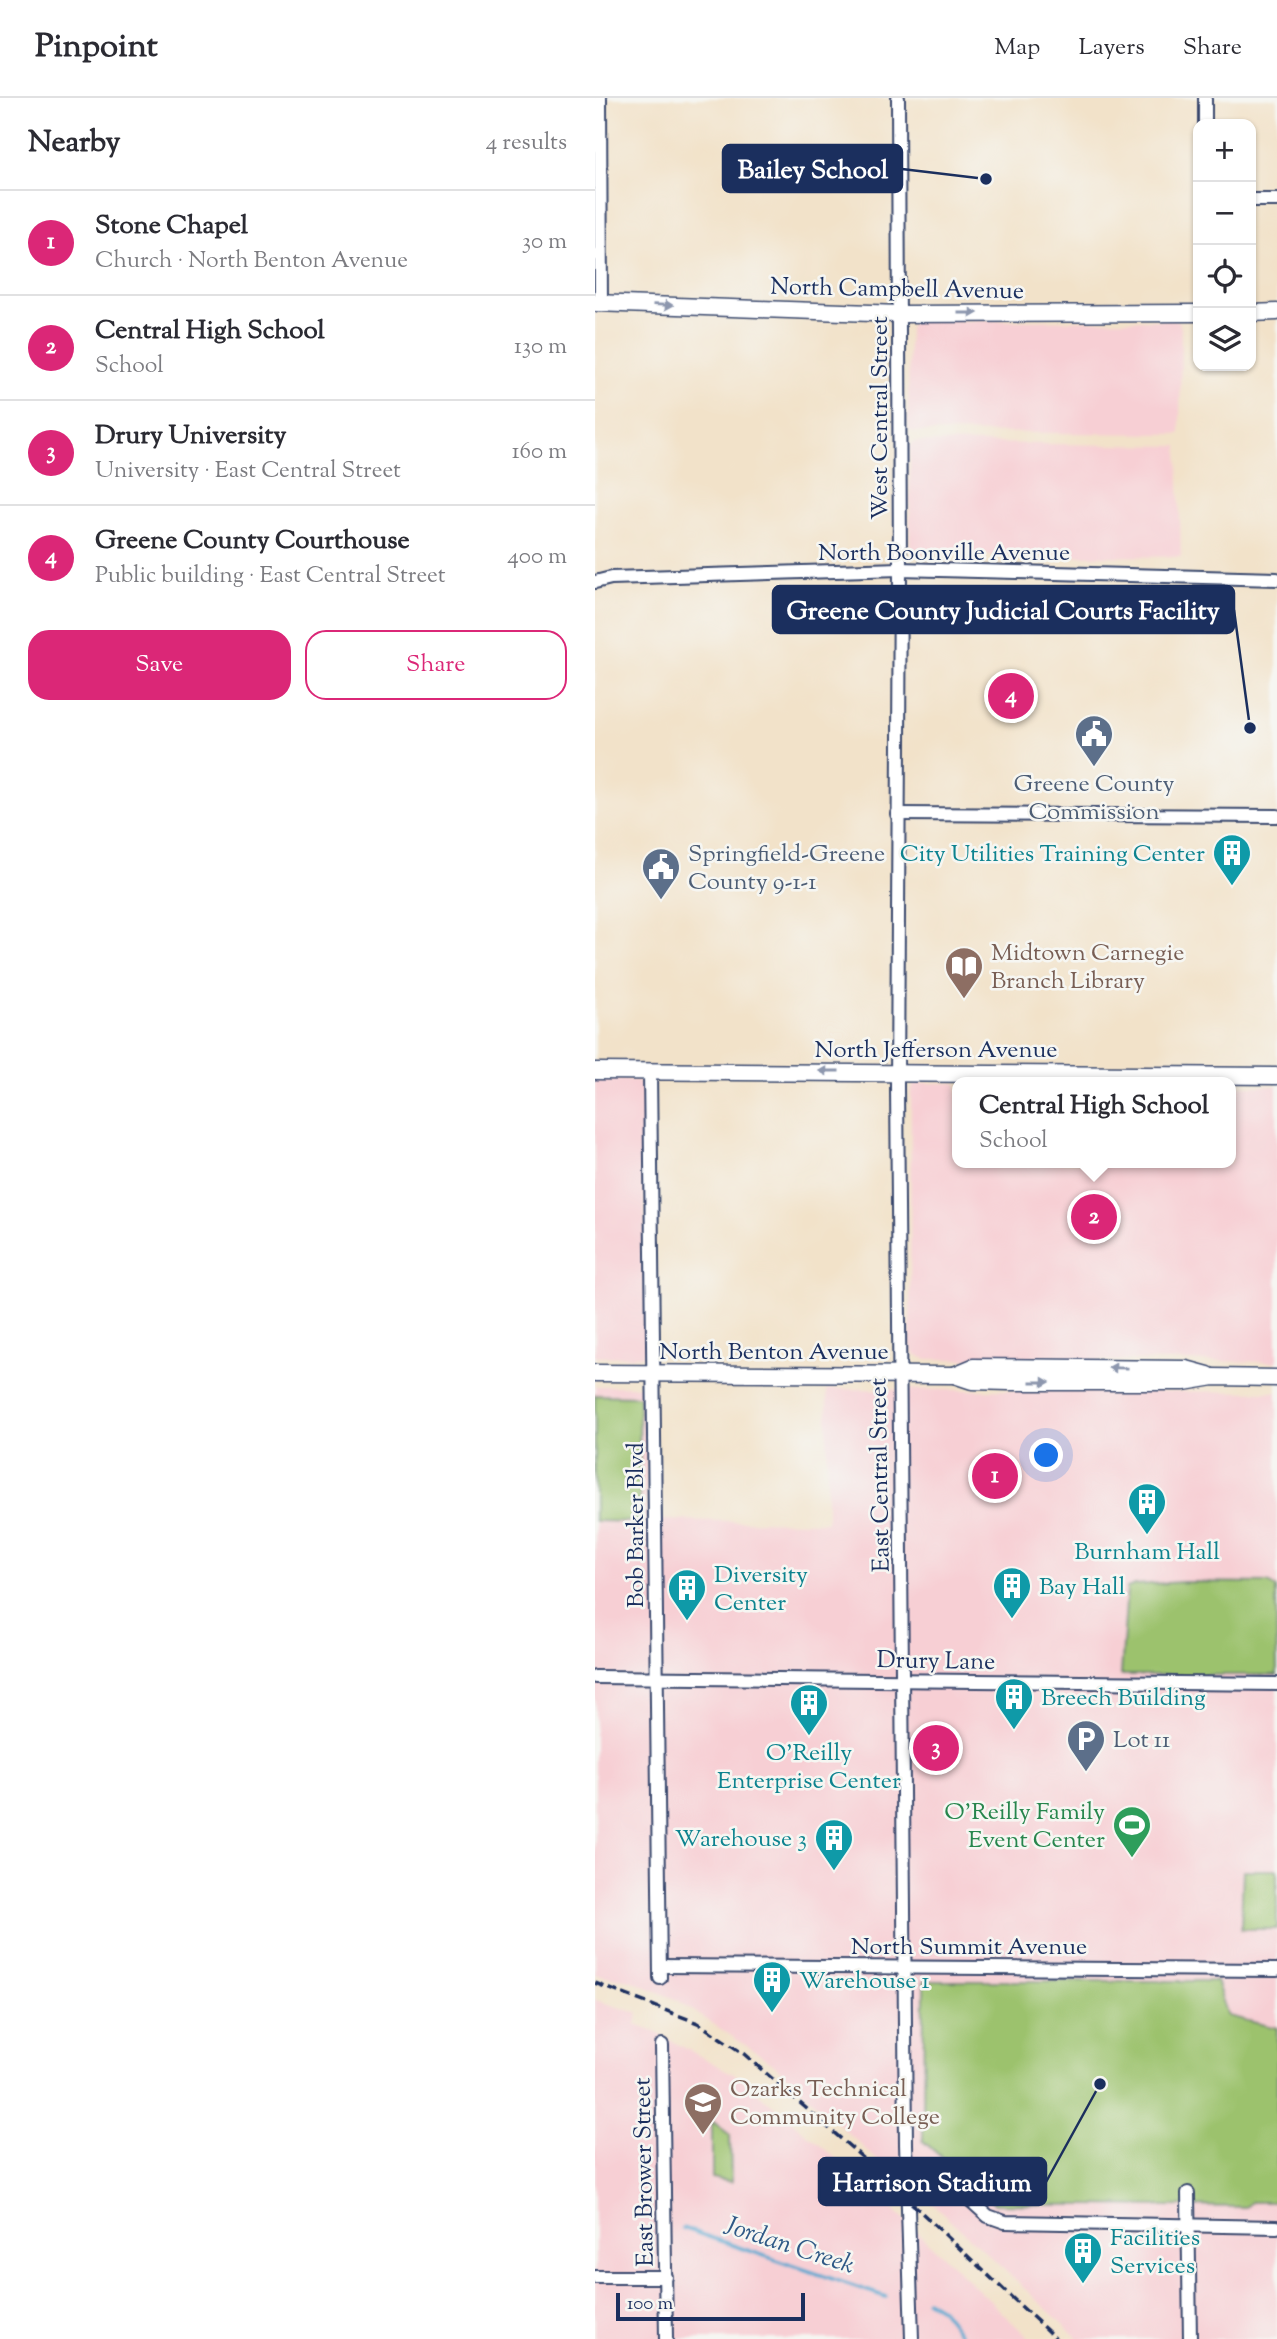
<!DOCTYPE html>
<html lang="en">
<head>
<meta charset="utf-8">
<style>
	:root { --surface:#fff; --page:#f2f2f3; --text:#2b2b33; --muted:#7c7c81; --line:#e1e1e2; --accent:#db2777 }
	body { margin:0; font-family:"Sorts Mill Goudy",serif; background:var(--page); color:var(--text) }
	.controls { position:absolute; right:21px; top:21px; display:grid; overflow:hidden; border-radius:14px; box-shadow:0 2px 5px #0004 }
	.controls button { width:63px; height:63px; display:grid; place-items:center; padding:0; border:0; border-bottom:2px solid var(--line); background:var(--surface); color:var(--text); font:35px sans-serif }
	.scale { position:absolute; left:21px; bottom:18px; width:189px; box-sizing:border-box; padding-left:7px; border:4px solid #1b2f5e; border-top:0; font-size:19px; line-height:24px; white-space:nowrap; color:#1b2f5e; -webkit-text-stroke:5px #f6f6f2; paint-order:stroke }
	.you { position:absolute; left:452px; top:1358px; width:24px; height:24px; margin:-18px; border:5px solid #fff; border-radius:50%; background:#1a73e8; box-shadow:0 0 0 10px #1a73e833 }
	.badge { display:grid; place-items:center; width:46px; height:46px; border-radius:50%; background:var(--accent); color:#fff; font-size:23px; font-weight:700 }
	.pin { position:absolute; translate:-50% -50%; border:4px solid #fff; box-shadow:0 2px 7px #0006 }
	.popup { position:absolute; left:357px; top:979px; width:284px; height:91px; box-sizing:border-box; display:grid; place-content:center; border-radius:14px; background:var(--surface); filter:drop-shadow(0 2px 5px #0005); font-size:23px; white-space:nowrap; color:var(--muted) }
	.popup b { font-size:26px; color:var(--text) }
	.popup::after { content:''; position:absolute; left:50%; top:100%; margin-left:-14px; border:14px solid transparent; border-top-color:var(--surface) }
	.list { margin:0; padding:0; list-style:none }
	h2 { display:flex; justify-content:space-between; align-items:center; height:91px; margin:0; padding:0 28px; font-size:30px }
	h2 small { font-size:23px; font-weight:400; color:var(--muted) }
	.list li { display:grid; grid-template-columns:46px 1fr auto; gap:21px; align-items:center; box-sizing:border-box; height:105px; padding:0 28px; border-top:2px solid var(--line) }
	.list b { display:block; font-size:26px; white-space:nowrap }
	.list p { margin:0; font-size:23px; white-space:nowrap; color:var(--muted) }
	.list em { font-size:23px; font-style:normal; color:var(--muted) }
	.actions { display:flex; gap:14px; padding:21px 28px }
	.actions a { flex:1; padding:16px 0; border:2px solid var(--accent); border-radius:21px; text-align:center; font-size:24px; color:var(--accent) }
	.actions .main { background:var(--accent); color:#fff }
	.icon { flex:none; width:38px; height:38px; fill:none; stroke:currentColor; stroke-width:2; stroke-linecap:round; stroke-linejoin:round }
	.map { position:relative; flex:none; width:682px; height:2241px; overflow:hidden }
	header { display:flex; align-items:center; gap:42px; box-sizing:border-box; height:98px; padding:0 35px; background:var(--surface); border-bottom:2px solid var(--line) }
	header strong { font-size:33px }
	nav { display:flex; gap:38px; margin-inline-start:auto; font-size:24px }
	main { display:flex }
	aside { flex:1; background:var(--surface) }
	.map>svg:first-child { display:block }
</style>
</head>
<body>
<header>
<strong>Pinpoint</strong>
<nav><a>Map</a><a>Layers</a><a>Share</a></nav>
</header>
<main>
<aside>
<h2>Nearby<small>4 results</small></h2>
<ul class="list">
<li><span class="badge">1</span><div><b>Stone Chapel</b><p>Church · North Benton Avenue</p></div><em>30 m</em></li>
<li><span class="badge">2</span><div><b>Central High School</b><p>School</p></div><em>130 m</em></li>
<li><span class="badge">3</span><div><b>Drury University</b><p>University · East Central Street</p></div><em>160 m</em></li>
<li><span class="badge">4</span><div><b>Greene County Courthouse</b><p>Public building · East Central Street</p></div><em>400 m</em></li>
</ul>
<div class="actions"><a class="main">Save</a><a>Share</a></div>
</aside>
<div class="map">
<svg width="682" height="2241" viewBox="0 0 682 2241">
	<rect width="100%" height="100%" fill="#f6f6f2"/>
	<filter id="ink" filterUnits="userSpaceOnUse"><feTurbulence type="fractalNoise" baseFrequency=".0143" numOctaves="2"/><feDisplacementMap in="SourceGraphic" scale="14" xChannelSelector="R" yChannelSelector="G"/><feConvolveMatrix kernelMatrix="1 2 1 2 8 2 1 2 1" color-interpolation-filters="sRGB"/></filter>
	<filter id="wash" filterUnits="userSpaceOnUse"><feTurbulence type="fractalNoise" baseFrequency=".00686" numOctaves="4" result="noise"/><feDisplacementMap in="SourceGraphic" scale="28" xChannelSelector="R" yChannelSelector="G"/><feGaussianBlur stdDeviation="1.57" result="paint"/><feColorMatrix in="noise" values="0 0 0 0 0 0 0 0 0 0 0 0 0 0 0 0 0 1.4 0 .05"/><feComposite in="paint" operator="in"/></filter>
	<g filter="url(#wash)">
		<rect width="100%" height="100%" fill="#f2e2c9"/>
		<!-- built -->
		<g fill="#f7cfd4">
			<polygon points="583,222 586,230 585,336 319,334 313,331 314,230 318,223"/>
			<polygon points="320,344 583,348 586,459 319,456 315,447 315,348"/>
			<polygon points="0,981 41,982 47,987 53,1251 47,1258 0,1259"/>
			<polygon points="320,985 362,985 363,1065 636,1065 636,988 682,988 682,1264 331,1261 319,1256 315,1245 316,993"/>
			<polygon points="0,1288 51,1288 52,1422 232,1424 232,1291 682,1294 682,2241 484,2241 324,2093 284,2064 176,1964 80,1901 35,1882 0,1876"/>
			<polygon points="0,1902 43,1915 41,1927 62,1935 146,1980 284,2097 435,2241 0,2241"/>
		</g>
		<!-- green -->
		<g fill="#9cc26d" stroke="#5c7866" stroke-width="2">
			<polygon points="0,1297 44,1298 45,1424 0,1423"/>
			<polygon points="588,1484 673,1485 681,1490 682,1577 526,1577 532,1490 540,1487"/>
			<polygon points="648,1772 682,1772 682,1831 646,1831"/>
			<polygon points="329,1883 621,1883 633,1918 682,1930 682,2104 656,2104 651,2109 400,2106 328,2043"/>
			<polygon points="117,2023 135,2037 136,2084 117,2080"/>
		</g>
		<g fill="none" stroke-linecap="round" stroke-linejoin="round">
			<!-- stream -->
			<g stroke="#54a7d0" stroke-width="3.5">
				<polyline points="87,2130 291,2199"/>
				<polyline points="331,2202 346,2211 369,2241"/>
			</g>
		</g>
	</g>
	<g filter="url(#ink)">
		<g fill="none" stroke-linecap="round" stroke-linejoin="round">
			<defs>
				<g id="minor">
					<polyline points="5,0 6,205"/>
					<polyline points="303,0 305,471 302,989 311,2046 317,2241"/>
					<polyline points="610,26 610,0"/>
					<polyline points="656,102 682,102"/>
					<polyline points="0,484 16,480 305,471 682,481"/>
					<polyline points="302,716 682,718"/>
					<polyline points="55,973 65,1880"/>
					<polyline points="0,1579 682,1586"/>
					<polyline points="65,1868 682,1872"/>
					<polyline points="67,1947 71,2241"/>
					<polyline points="311,2069 337,2068 393,2118 410,2124 682,2129"/>
					<polyline points="593,2095 595,2241"/>
					<polyline points="0,2179 71,2179"/>
				</g>
				<g id="major">
					<polyline points="0,205 304,216 603,215"/>
					<polyline points="656,215 682,214"/>
					<polyline points="0,973 682,978"/>
					<polyline points="0,1275 359,1277 377,1283 414,1284 589,1284 619,1279 682,1280"/>
					<polyline points="359,1277 378,1269 591,1271 613,1277"/>
				</g>
			</defs>
			<!-- minor casing -->
			<use href="#minor" stroke="#3b4a6e" stroke-width="16"/>
			<!-- major casing -->
			<use href="#major" stroke="#3b4a6e" stroke-width="19"/>
			<!-- minor -->
			<use href="#minor" stroke="#fff" stroke-width="12"/>
			<!-- major -->
			<use href="#major" stroke="#fff" stroke-width="16"/>
			<!-- rail -->
			<polyline stroke="#1b2f5e" stroke-width="3.5" stroke-dasharray="10 5" stroke-linecap="butt" points="0,1885 103,1925 149,1956 276,2067 461,2241"/>
		</g>
		<!-- one-way arrows -->
		<defs><path id="oneway-solid" d="M-6-.8H1V-3.2L6.5 0L1 3.2V.8H-6Z" transform="scale(1.75)"/></defs>
		<g fill="#8d97ae">
			<use href="#oneway-solid" transform="translate(68 207) rotate(2)"/>
			<use href="#oneway-solid" transform="translate(373 215)"/>
			<use href="#oneway-solid" transform="translate(234 973) rotate(180)"/>
			<use href="#oneway-solid" transform="translate(523 1270) rotate(-179)"/>
			<use href="#oneway-solid" transform="translate(445 1284)"/>
		</g>
	</g>
	<!-- icons -->
	<defs>
		<symbol id="civic-pin" viewBox="-11 -11 22 30"><path d="M0 17L-7.5 6A9.5 9.5 0 1 1 7.5 6Z" fill="#5c6f8a" stroke="#f6f6f2"/><path d="M-.6-6.5H3V-4.5H.6V-3L4-1V1h2V6H-6V1h2V-1L-.6-3ZM-1.2 2.5V6h2.4V2.5Z" fill="#fff"/></symbol>
		<symbol id="building-pin" viewBox="-11 -11 22 30"><path d="M0 17L-7.5 6A9.5 9.5 0 1 1 7.5 6Z" fill="#0f9aa8" stroke="#f6f6f2"/><path d="M-4-6H4V6H1V3H-1V6H-4ZM-2.5-4.3h1.7v1.8h-1.7ZM.8-4.3h1.7v1.8H.8ZM-2.5-1h1.7V.8h-1.7ZM.8-1h1.7V.8H.8Z" fill="#fff"/></symbol>
		<symbol id="library-pin" viewBox="-11 -11 22 30"><path d="M0 17L-7.5 6A9.5 9.5 0 1 1 7.5 6Z" fill="#8d6e63" stroke="#f6f6f2"/><path d="M-6-4Q-3-5.5-.7-3.5V5Q-3 3-6 4ZM6-4Q3-5.5 .7-3.5V5Q3 3 6 4Z" fill="#fff"/></symbol>
		<symbol id="parking-pin" viewBox="-11 -11 22 30"><path d="M0 17L-7.5 6A9.5 9.5 0 1 1 7.5 6Z" fill="#5c6f8a" stroke="#f6f6f2"/><path d="M-3.5-5.5H1a3.5 3.5 0 0 1 0 7H-1V5.5H-3.5ZM-1-3.4V-.6H.8a1.4 1.4 0 0 0 0-2.8Z" fill="#fff"/></symbol>
		<symbol id="stadium-pin" viewBox="-11 -11 22 30"><path d="M0 17L-7.5 6A9.5 9.5 0 1 1 7.5 6Z" fill="#2e9e5b" stroke="#f6f6f2"/><path d="M0-5a6.5 5 0 1 0 0 10a6.5 5 0 1 0 0-10ZM-3.5-1.8h7v3.6h-7Z" fill="#fff"/></symbol>
		<symbol id="university-pin" viewBox="-11 -11 22 30"><path d="M0 17L-7.5 6A9.5 9.5 0 1 1 7.5 6Z" fill="#8d6e63" stroke="#f6f6f2"/><path d="M0-5L7-2L0 1L-7-2ZM-4 1L0 2.5L4 1V4Q0 6-4 4Z" fill="#fff"/></symbol>
	</defs>
	<g fill-rule="evenodd">
		<use href="#civic-pin" x="477" y="614" width="44" height="60"/>
		<use href="#building-pin" x="615" y="733" width="44" height="60"/>
		<use href="#civic-pin" x="44" y="747" width="44" height="60"/>
		<use href="#library-pin" x="347" y="846" width="44" height="60"/>
		<use href="#building-pin" x="530" y="1382" width="44" height="60"/>
		<use href="#building-pin" x="395" y="1466" width="44" height="60"/>
		<use href="#building-pin" x="70" y="1468" width="44" height="60"/>
		<use href="#building-pin" x="397" y="1577" width="44" height="60"/>
		<use href="#building-pin" x="192" y="1583" width="44" height="60"/>
		<use href="#parking-pin" x="469" y="1619" width="44" height="60"/>
		<use href="#stadium-pin" x="515" y="1705" width="44" height="60"/>
		<use href="#building-pin" x="217" y="1718" width="44" height="60"/>
		<use href="#building-pin" x="155" y="1860" width="44" height="60"/>
		<use href="#university-pin" x="86" y="1982" width="44" height="60"/>
		<use href="#building-pin" x="466" y="2131" width="44" height="60"/>
	</g>
	<g text-anchor="middle" stroke-width="5" stroke-linejoin="round" paint-order="stroke">
		<!-- street labels -->
		<g font-size="24" fill="#1b2f5e" stroke="#f6f6f2">
			<text transform="translate(302 190) rotate(1)" y="8">North Campbell Avenue</text>
			<text transform="translate(284 320) rotate(-90)" y="8">West Central Street</text>
			<text x="349" y="462">North Boonville Avenue</text>
			<text x="341" y="959">North Jefferson Avenue</text>
			<text x="179" y="1261">North Benton Avenue</text>
			<text transform="translate(284 1377) rotate(-91)" y="8">East Central Street</text>
			<text transform="translate(40 1427) rotate(-90)" y="8">Bob Barker Blvd</text>
			<text transform="translate(341 1562) rotate(1)" y="8">Drury Lane</text>
			<text x="374" y="1856">North Summit Avenue</text>
			<text transform="translate(48 2074) rotate(-91)" y="8">East Brower Street</text>
		</g>
		<!-- service labels -->
		<g font-size="24" fill="#4e5e75" stroke="#f6f6f2" text-anchor="start">
			<text x="499" y="693" text-anchor="middle">Greene County<tspan x="499" dy="28">Commission</tspan></text>
			<text x="93" y="763">Springfield-Greene<tspan x="93" dy="28">County 9-1-1</tspan></text>
			<text x="518" y="1649">Lot 11</text>
		</g>
		<!-- culture labels -->
		<g font-size="24" fill="#0d838f" stroke="#f6f6f2" text-anchor="start">
			<text x="610" y="763" text-anchor="end">City Utilities Training Center</text>
			<text x="552" y="1461" text-anchor="middle">Burnham Hall</text>
			<text x="119" y="1484">Diversity<tspan x="119" dy="28">Center</tspan></text>
			<text x="444" y="1496">Bay Hall</text>
			<text x="446" y="1607">Breech Building</text>
			<text x="214" y="1662" text-anchor="middle">O'Reilly<tspan x="214" dy="28">Enterprise Center</tspan></text>
			<text x="212" y="1748" text-anchor="end">Warehouse 3</text>
			<text x="204" y="1890">Warehouse 1</text>
			<text x="515" y="2147">Facilities<tspan x="515" dy="28">Services</tspan></text>
		</g>
		<!-- education labels -->
		<g font-size="24" fill="#785e54" stroke="#f6f6f2" text-anchor="start">
			<text x="396" y="862">Midtown Carnegie<tspan x="396" dy="28">Branch Library</tspan></text>
			<text x="135" y="1998">Ozarks Technical<tspan x="135" dy="28">Community College</tspan></text>
		</g>
		<!-- leisure labels -->
		<g font-size="24" fill="#27864d" stroke="#f6f6f2" text-anchor="end">
			<text x="510" y="1721">O'Reilly Family<tspan x="510" dy="28">Event Center</tspan></text>
		</g>
		<!-- water labels -->
		<g font-size="26" font-style="italic" fill="#2f5986" stroke="#f6f6f2">
			<text transform="translate(195 2146) rotate(18)" y="9">Jordan Creek</text>
		</g>
	</g>
	<!-- callouts -->
	<path fill="none" stroke="#1b2f5e" stroke-width="2.5" d="M391 81L307 71M655 630L639 512M505 1986L451 2084"/>
	<g fill="#1b2f5e" stroke="#f6f6f2" stroke-width="2.5">
		<circle cx="391" cy="81" r="7"/>
		<circle cx="655" cy="630" r="7"/>
		<circle cx="505" cy="1986" r="7"/>
	</g>
	<g fill="#1b2f5e" stroke="#1b2f5e" stroke-width="2.5">
		<rect x="128" y="47" width="179" height="47" rx="7"/>
		<rect x="178" y="488" width="461" height="47" rx="7"/>
		<rect x="224" y="2060" width="227" height="47" rx="7"/>
	</g>
	<g font-size="26" text-anchor="middle" font-weight="bold" fill="#fff">
		<text x="218" y="80">Bailey School</text>
		<text x="408" y="521">Greene County Judicial Courts Facility</text>
		<text x="337" y="2093">Harrison Stadium</text>
	</g>
</svg>
<div class="controls">
<button>+</button>
<button>−</button>
<button><svg class="icon" aria-label="locate" viewBox="0 0 24 24"><circle cx="12" cy="12" r="6"/><path d="M12 2v4M12 18v4M2 12h4M18 12h4"/></svg></button>
<button><svg class="icon" aria-label="layers" viewBox="0 0 24 24"><path d="M12 4l9 5-9 5-9-5zM3 14l9 5 9-5"/></svg></button>
</div>
<div class="scale">100 m</div>
<div class="you"></div>
<div class="pin badge" style="left:400px;top:1378px">1</div>
<div class="pin badge" style="left:499px;top:1119px">2</div>
<div class="popup"><b>Central High School</b>School</div>
<div class="pin badge" style="left:341px;top:1650px">3</div>
<div class="pin badge" style="left:416px;top:598px">4</div>
</div>
</main>
</body>
</html>
